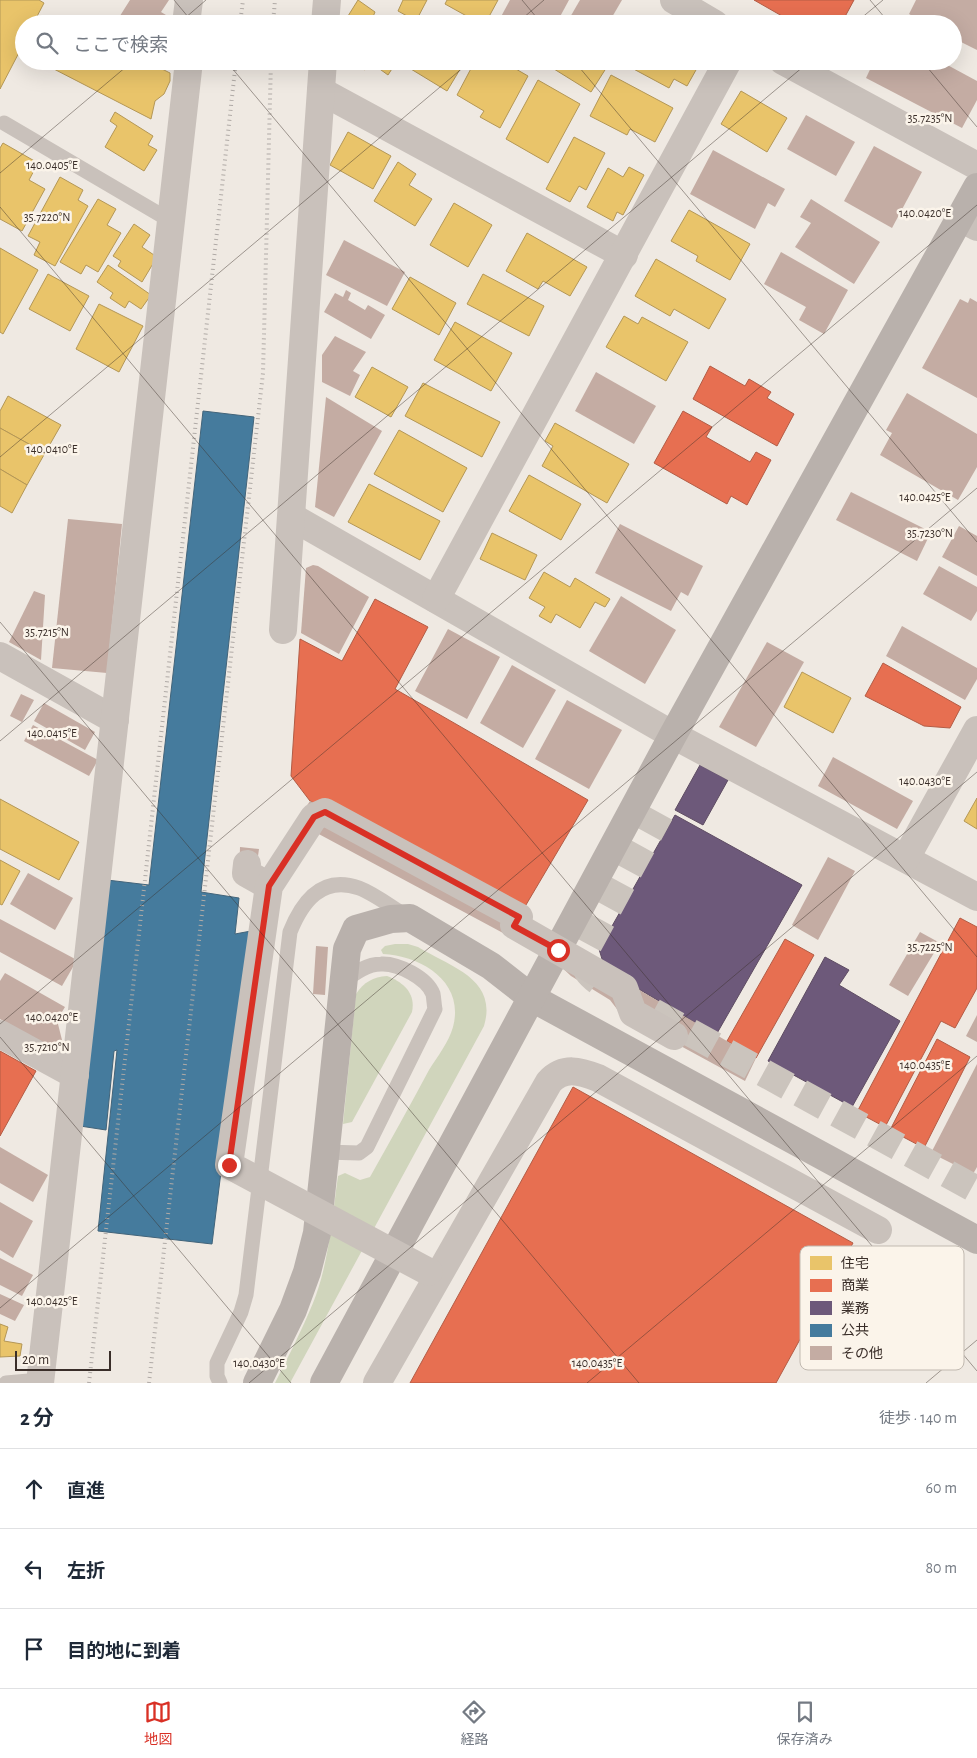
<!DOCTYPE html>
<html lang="ja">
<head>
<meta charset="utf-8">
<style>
	:root { --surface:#fff; --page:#f6f6f7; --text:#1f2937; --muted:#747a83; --line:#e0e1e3; --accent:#d93025 }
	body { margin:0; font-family:"Alegreya Sans","Noto Sans JP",sans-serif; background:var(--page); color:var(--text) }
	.scale { position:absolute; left:15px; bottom:12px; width:96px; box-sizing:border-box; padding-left:5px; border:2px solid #3a2e29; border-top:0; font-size:14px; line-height:18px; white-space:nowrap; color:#3a2e29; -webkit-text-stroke:4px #fbf4ea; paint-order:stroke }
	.stop { position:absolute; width:15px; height:15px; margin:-11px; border:4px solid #d93025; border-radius:50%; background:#fff }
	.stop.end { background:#d93025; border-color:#fff; box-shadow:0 1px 5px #0008 }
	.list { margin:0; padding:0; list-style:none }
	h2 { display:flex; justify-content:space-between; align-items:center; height:65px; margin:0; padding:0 20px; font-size:21px }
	h2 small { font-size:16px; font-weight:400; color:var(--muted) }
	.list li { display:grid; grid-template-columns:32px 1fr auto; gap:15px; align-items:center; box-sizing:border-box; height:80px; padding:0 20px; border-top:1px solid var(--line) }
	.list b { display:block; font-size:19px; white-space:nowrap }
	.list em { font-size:16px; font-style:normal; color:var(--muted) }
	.icon { flex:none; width:28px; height:28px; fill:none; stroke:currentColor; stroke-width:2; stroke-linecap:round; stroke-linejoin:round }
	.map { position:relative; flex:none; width:977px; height:1383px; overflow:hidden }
	.search { position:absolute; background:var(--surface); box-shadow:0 5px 20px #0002; left:15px; right:15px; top:15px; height:55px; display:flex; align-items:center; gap:12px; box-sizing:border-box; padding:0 18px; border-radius:28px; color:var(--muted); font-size:19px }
	.sheet { height:305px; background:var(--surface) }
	nav { display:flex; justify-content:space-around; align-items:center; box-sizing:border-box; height:70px; border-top:1px solid var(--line); background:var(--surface); font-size:14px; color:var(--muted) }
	nav a { display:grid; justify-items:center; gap:2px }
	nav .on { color:var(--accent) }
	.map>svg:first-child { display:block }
</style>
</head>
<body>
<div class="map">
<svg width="977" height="1383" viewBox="0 0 977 1383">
	<rect width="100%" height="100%" fill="#efe9e2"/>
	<!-- green -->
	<g fill="#d0d5bc">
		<path d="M 395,944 L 408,944 L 418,947 C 451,967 498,979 484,1026 L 290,1383 L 275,1383 C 288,1357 302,1330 313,1303 C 329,1263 332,1219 338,1176 L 345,1173 L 360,1180 L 370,1177 C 390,1141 410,1106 429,1070 C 437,1057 449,1042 453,1027 C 465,982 422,956 383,954 L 381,950 L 385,946 Z"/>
		<path d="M 387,976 C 403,982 416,993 412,1012 L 352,1122 L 343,1124 L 356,994 C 364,982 373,977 387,976 Z"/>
	</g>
	<!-- homes -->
	<g fill="#e9c46a" stroke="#b49756">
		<polygon points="0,0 39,0 44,3 33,24 24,24 24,43 0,89"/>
		<polygon points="358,0 375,12 370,24 343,24"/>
		<polygon points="403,0 427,0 416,21 398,11"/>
		<polygon points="447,0 498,0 485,24 481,24 445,4"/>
		<polygon points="58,16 74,24 54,24"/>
		<polygon points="53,61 146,61 170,73 170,81 164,94 155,101 151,119 50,67"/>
		<polygon points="352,61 397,61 388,75 370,62 365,70"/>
		<polygon points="409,61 465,61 447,91 406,66"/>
		<polygon points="475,61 502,61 528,76 500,128 480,117 484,111 457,95"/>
		<polygon points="548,61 609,61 610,62 591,92 546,64"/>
		<polygon points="631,61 701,61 687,86 674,79 669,88 628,66"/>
		<polygon points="611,75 673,108 655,142 630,129 627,135 590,116"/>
		<polygon points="538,80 580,104 548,163 506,139"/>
		<polygon points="741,91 787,118 767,152 721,124"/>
		<polygon points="115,112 153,136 148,145 157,150 144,171 105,147 117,126 110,121"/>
		<polygon points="348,132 391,156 373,189 330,165"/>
		<polygon points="574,137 605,153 586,190 579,186 570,202 546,189"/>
		<polygon points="3,143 38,163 29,180 45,189 22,231 0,219 0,148"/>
		<polygon points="398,162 416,174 409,185 432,199 415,226 374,201"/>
		<polygon points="629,167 644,175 623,215 617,212 613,221 587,207 608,168 623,177"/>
		<polygon points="60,177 83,190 78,200 88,206 55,266 34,255 40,242 28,236"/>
		<polygon points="98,199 116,209 107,225 121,233 98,272 86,265 81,274 60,262"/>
		<polygon points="454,203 492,225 468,267 430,245"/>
		<polygon points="689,210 750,244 730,280 696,261 698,256 671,241"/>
		<polygon points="134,224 150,235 142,247 157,257 142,282 118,266 121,261 113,256"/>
		<polygon points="527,233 587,267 570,296 543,281 538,289 506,271"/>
		<polygon points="0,248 38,270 3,334 0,332"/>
		<polygon points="656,259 726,299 709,329 674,309 670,316 635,296"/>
		<polygon points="108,265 151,295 141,309 129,301 125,308 110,298 113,293 97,282"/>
		<polygon points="48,274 89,296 70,331 29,309"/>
		<polygon points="483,274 544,306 529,336 467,304"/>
		<polygon points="410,277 456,303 439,335 392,309"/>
		<polygon points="99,304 143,326 119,372 76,349"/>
		<polygon points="624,316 638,324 642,317 688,342 666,381 606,347"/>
		<polygon points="455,322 512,353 491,391 434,360"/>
		<polygon points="372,367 408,387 391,417 355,397"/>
		<polygon points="423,383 500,422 482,457 405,416"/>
		<polygon points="8,396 61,425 45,453 0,428 0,411"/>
		<polygon points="555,423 629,464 607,503 542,466 553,446 545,441"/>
		<polygon points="0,428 45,453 27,485 0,469"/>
		<polygon points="399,430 467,468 443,512 374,474"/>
		<polygon points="0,469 27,485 12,513 0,506"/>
		<polygon points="529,475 581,504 561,540 509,511"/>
		<polygon points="369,484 440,521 420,560 348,522"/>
		<polygon points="492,533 537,555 525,580 480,559"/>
		<polygon points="544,572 570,587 575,578 610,599 605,607 595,602 580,628 556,614 551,623 539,616 545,607 529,598"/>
		<polygon points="802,672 851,698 833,733 784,707"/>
		<polygon points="977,798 977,829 964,821"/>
		<polygon points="0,799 79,842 59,880 0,849"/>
		<polygon points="0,860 20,871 2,905 0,904"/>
		<polygon points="0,1324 8,1327 4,1341 22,1344 20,1356 0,1357"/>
	</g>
	<!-- shops -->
	<g fill="#e76f51" stroke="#b35c45">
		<polygon points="754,0 854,0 841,24 796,24"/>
		<polygon points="710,366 745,386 749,379 771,392 767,398 794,414 777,446 693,399"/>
		<polygon points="683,411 712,427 706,437 750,462 756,452 771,460 747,505 731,496 727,504 654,463"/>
		<polygon points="375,599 428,627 395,689 588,800 520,915 310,801 291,776 300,639 342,661"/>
		<polygon points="883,663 961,707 950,728 924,726 865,696"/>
		<polygon points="960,918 977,927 977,988 955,1028 941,1021 885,1127 857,1112"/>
		<polygon points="785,939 814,955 756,1058 727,1041"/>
		<polygon points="937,1039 970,1057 924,1148 890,1130"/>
		<polygon points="0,1051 36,1071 0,1136"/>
		<polygon points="573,1087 853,1243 776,1383 410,1383"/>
	</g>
	<!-- offices -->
	<g fill="#6d597a" stroke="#5e4c62">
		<polygon points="700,765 728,780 703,825 675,810"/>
		<polygon points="675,815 802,885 716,1035 605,969 599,949"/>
		<polygon points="825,957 849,970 839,985 900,1021 852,1107 768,1061"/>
	</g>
	<!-- public -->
	<polygon fill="#457b9d" stroke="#42647a" points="203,411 254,417 201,892 239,898 235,934 251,931 212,1244 98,1231 117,1050 114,1051 106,1130 80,1126 107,880 149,885"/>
	<!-- building -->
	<g fill="#c4aca3">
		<polygon points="130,0 169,0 161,12 171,18 167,24 126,24 118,19"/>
		<polygon points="510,0 569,0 556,24 497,24"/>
		<polygon points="580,0 622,0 608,24 577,24 569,19"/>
		<polygon points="916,0 977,0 977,50 953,38 953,24 927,24 909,14"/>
		<polygon points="874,61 940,61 977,81 977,100 962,128 866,78"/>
		<polygon points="806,115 855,142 836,176 787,149"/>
		<polygon points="874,146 922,172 892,228 844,201"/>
		<polygon points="713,150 785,189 775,207 768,203 755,229 690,194"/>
		<polygon points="811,199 880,242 854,284 795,247 811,223 800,217"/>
		<polygon points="344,240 405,272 387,306 326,275"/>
		<polygon points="781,252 848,290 824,334 799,320 806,307 764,284"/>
		<polygon points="346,290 351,293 348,300 365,310 368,305 385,315 371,339 324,312 335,293 343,297"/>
		<polygon points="970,298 977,302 977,398 922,368 960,299 968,303"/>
		<polygon points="335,336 366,352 353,371 360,375 350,396 322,382 322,355"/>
		<polygon points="596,372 656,406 634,444 575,411"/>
		<polygon points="907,393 977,434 977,467 958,500 880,455 892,433 886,430"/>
		<polygon points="326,397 382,431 334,517 315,507"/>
		<polygon points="851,492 931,532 917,561 836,520"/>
		<polygon points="68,519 122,524 107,673 52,668"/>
		<polygon points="620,524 703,566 688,596 681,592 671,611 595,573"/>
		<polygon points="959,526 977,536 977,576 942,557"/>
		<polygon points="313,565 318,566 369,597 339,654 301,633 306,568"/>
		<polygon points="939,566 977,587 977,611 971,621 923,594"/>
		<polygon points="34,591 45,595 41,660 9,642"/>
		<polygon points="621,596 676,630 645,684 589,651"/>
		<polygon points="902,626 977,668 977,679 965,700 886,656"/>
		<polygon points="448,629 500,657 467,719 415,691"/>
		<polygon points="767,642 804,662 756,747 719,727"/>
		<polygon points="512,665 556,690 523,748 480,723"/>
		<polygon points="21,694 34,700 22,722 10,716"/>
		<polygon points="567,700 622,730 589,789 535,759"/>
		<polygon points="44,703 95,732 85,750 34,721"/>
		<polygon points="33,725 98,760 89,776 24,741"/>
		<polygon points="833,757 913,801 897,829 818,786"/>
		<polygon points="310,801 520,915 581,956 756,1058 745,1081 620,1013 610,1000 571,976 555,961 315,832 280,880 258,890 239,878 240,847 259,849 256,870 262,873"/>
		<polygon points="828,857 855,871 818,940 792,925"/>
		<polygon points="28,873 73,898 55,930 10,904"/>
		<polygon points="0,919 77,960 62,986 0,952"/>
		<polygon points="920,932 940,943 908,996 889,985"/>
		<polygon points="316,946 328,947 325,995 313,994"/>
		<polygon points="5,973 65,1007 57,1020 63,1044 56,1051 0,1019 0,981"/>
		<polygon points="977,1015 977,1042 966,1036"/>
		<polygon points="977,1064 977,1167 973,1174 931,1153"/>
		<polygon points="0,1147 48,1175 33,1202 0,1183"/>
		<polygon points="0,1202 33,1221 13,1258 0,1250"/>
		<polygon points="0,1258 33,1275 22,1296 0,1285"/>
		<polygon points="0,1294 24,1305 15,1321 0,1314"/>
	</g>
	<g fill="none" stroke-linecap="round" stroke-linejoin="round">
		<!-- street-tunnel -->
		<g stroke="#cbc4bd" stroke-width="28" stroke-dasharray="28 14" stroke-linecap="butt">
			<path d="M 598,981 C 586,972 582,965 586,949 L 660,813"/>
			<polyline points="653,1012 977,1190"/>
		</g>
		<!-- lane -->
		<g stroke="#c9c1bb" stroke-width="15">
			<polyline points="4,123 171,221"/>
			<path d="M 325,1152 L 359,1153 L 367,1147 L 435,1009 C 434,1005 434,999 433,994 C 427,978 398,963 381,964 C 367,964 355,973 344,981"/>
			<polyline points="6,1383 40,1380"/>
			<path d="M 220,1383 L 217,1376 L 217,1363 L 241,1312 L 246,1295 L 290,932 C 302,902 322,875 359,888 C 375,894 391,907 406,916"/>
		</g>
		<!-- street -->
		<g stroke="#c9c1bb" stroke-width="28">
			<polyline points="674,0 715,24"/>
			<polyline points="186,24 189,0"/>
			<polyline points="325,24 327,0"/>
			<polyline points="783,61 977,166"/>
			<polyline points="321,91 624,255"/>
			<polyline points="960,218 977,227"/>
			<polyline points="292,517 673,735 977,897"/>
			<polyline points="436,599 728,61"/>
			<polyline points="283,630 323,61"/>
			<polyline points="0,656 115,720"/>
			<polyline points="906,858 977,730"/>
			<polyline points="247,864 246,873 269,886"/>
			<polyline points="0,1034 75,1075"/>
			<polyline points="40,1383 189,61"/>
			<path d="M 377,1383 L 549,1082 C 564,1066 580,1071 598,1078 L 878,1230"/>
		</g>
		<!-- secondary -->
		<g stroke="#b9b1ac" stroke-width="28">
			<polyline points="257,1383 293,1310 307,1272 317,1233 347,949 356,929 391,919 410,918 491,966 532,998 977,1240"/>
			<polyline points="324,1383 673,735 977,187"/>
		</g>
		<!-- rail -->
		<g stroke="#b0aaa6" stroke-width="4" stroke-dasharray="1 4" stroke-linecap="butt">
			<polyline points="240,24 243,0"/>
			<polyline points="273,24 275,0"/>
			<polyline points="89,1383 236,61"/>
			<polyline points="149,1383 263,373 271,61"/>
		</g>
		<!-- street-bridge -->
		<polyline stroke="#c9c1bb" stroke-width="28" points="429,1272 229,1165 269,886 314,817 325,812 519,917 514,925 624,988 633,1013 674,1036"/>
	</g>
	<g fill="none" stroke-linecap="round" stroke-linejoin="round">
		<!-- route -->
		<polyline stroke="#d93025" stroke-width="6" points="229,1165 269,886 314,817 325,812 519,917 514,926 558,950"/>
	</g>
	<!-- ticks -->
	<path fill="none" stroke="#3a2e29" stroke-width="1" stroke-opacity="0.45" d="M 174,0 L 194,24M 522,0 L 542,24M 870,0 L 890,24M 178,24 L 206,0M 516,24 L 544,0M 854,24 L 883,0M 226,61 L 977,957M 574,61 L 977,542M 922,61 L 977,127M 0,173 L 133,61M 0,207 L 977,1371M 0,457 L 471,61M 0,622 L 639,1383M 0,741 L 810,61M 0,1024 L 977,205M 0,1037 L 291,1383M 0,1308 L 977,488M 249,1383 L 977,772M 587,1383 L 977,1056M 926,1383 L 977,1340"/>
	<!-- legend -->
	<rect x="800" y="1246" width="164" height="124" rx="8" fill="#fbf4ea" stroke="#c1b9b0" stroke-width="1"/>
	<rect x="810" y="1256" width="22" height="14" fill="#e9c46a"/>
	<rect x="810" y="1279" width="22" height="13" fill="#e76f51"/>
	<rect x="810" y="1301" width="22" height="14" fill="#6d597a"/>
	<rect x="810" y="1324" width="22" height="13" fill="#457b9d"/>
	<rect x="810" y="1346" width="22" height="14" fill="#c4aca3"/>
	<g font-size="14" fill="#3a2e29">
		<text x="841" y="1268">住宅</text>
		<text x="841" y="1290">商業</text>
		<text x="841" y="1313">業務</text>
		<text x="841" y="1335">公共</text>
		<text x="841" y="1358">その他</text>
	</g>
	<g font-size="12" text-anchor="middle" fill="#3a2e29" stroke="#fbf4ea" stroke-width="5" stroke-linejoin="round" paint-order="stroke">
		<text x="930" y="122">35.7235°N</text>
		<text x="52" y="169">140.0405°E</text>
		<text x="925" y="217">140.0420°E</text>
		<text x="47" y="221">35.7220°N</text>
		<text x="52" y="453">140.0410°E</text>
		<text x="925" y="501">140.0425°E</text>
		<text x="930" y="537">35.7230°N</text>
		<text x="47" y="636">35.7215°N</text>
		<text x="52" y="737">140.0415°E</text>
		<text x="925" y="785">140.0430°E</text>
		<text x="930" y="951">35.7225°N</text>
		<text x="52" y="1021">140.0420°E</text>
		<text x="47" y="1051">35.7210°N</text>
		<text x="925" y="1069">140.0435°E</text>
		<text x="52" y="1305">140.0425°E</text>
		<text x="259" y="1367">140.0430°E</text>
		<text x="597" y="1367">140.0435°E</text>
	</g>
</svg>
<div class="scale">20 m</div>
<div class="stop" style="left:558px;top:950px"></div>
<div class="stop end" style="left:229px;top:1165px"></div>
<div class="search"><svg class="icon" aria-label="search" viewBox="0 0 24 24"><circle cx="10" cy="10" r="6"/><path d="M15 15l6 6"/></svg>ここで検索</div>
</div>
<section class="sheet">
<h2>2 分<small>徒歩 · 140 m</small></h2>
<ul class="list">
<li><svg class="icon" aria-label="ahead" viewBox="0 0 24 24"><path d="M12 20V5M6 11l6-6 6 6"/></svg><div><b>直進</b></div><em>60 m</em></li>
<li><svg class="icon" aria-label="left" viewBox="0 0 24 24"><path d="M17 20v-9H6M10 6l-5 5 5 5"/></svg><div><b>左折</b></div><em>80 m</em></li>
<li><svg class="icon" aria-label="arrive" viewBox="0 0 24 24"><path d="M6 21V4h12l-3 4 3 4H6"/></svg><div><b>目的地に到着</b></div></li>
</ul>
</section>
<nav>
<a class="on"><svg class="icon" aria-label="map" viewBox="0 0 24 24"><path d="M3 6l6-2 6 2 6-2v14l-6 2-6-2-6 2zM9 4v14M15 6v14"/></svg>地図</a>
<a><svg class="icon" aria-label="directions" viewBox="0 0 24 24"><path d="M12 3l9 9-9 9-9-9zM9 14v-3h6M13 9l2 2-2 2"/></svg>経路</a>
<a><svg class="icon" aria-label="saved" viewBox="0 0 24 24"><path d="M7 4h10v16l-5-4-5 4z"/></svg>保存済み</a>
</nav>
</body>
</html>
